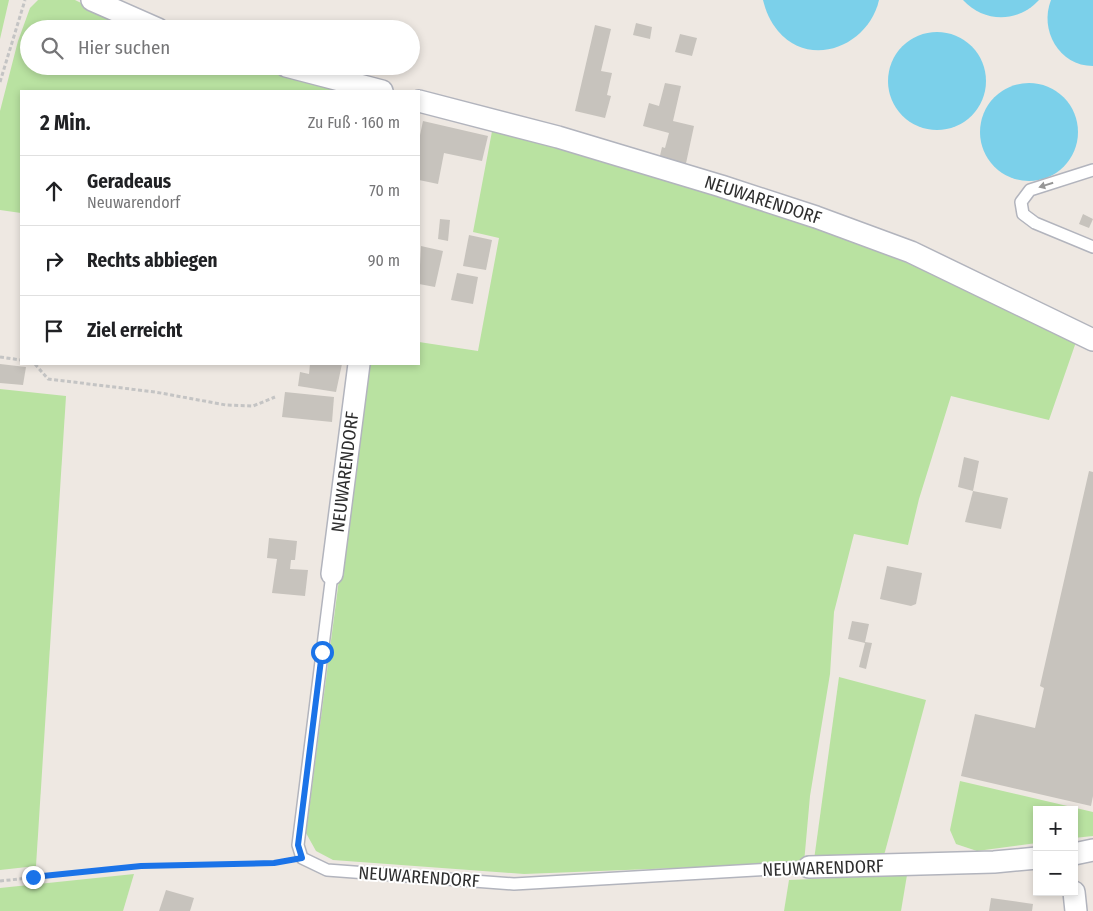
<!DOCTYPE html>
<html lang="de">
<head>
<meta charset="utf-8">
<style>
	:root { --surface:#fff; --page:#f2f2f2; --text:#202124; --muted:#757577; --line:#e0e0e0 }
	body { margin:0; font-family:"Fira Sans Condensed",sans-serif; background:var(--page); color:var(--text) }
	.controls { position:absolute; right:15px; bottom:15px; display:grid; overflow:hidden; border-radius:0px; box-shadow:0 2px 8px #0003 }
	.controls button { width:45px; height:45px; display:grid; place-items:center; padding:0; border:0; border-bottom:1px solid var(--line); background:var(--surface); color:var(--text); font:25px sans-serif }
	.stop { position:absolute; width:15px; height:15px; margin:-11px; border:4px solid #1a73e8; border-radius:50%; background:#fff }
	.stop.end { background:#1a73e8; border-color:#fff; box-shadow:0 1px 5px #0008 }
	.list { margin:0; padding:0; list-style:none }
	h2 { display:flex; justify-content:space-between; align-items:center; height:65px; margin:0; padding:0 20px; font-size:21px }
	h2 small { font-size:16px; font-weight:400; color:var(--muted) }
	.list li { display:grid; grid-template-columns:32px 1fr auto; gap:15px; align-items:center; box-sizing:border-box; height:70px; padding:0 20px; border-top:1px solid var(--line) }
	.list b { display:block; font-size:19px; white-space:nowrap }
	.list p { margin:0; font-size:16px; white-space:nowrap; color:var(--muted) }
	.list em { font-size:16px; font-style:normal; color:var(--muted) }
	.icon { flex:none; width:28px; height:28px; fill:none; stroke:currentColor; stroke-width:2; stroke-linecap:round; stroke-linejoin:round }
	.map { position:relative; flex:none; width:1093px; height:911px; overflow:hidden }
	.search { position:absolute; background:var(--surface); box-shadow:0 2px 8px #0003; left:20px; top:20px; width:400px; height:55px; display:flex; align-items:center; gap:12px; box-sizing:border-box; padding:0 18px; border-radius:28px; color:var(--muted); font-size:19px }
	.panel { position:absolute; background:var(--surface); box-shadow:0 2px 8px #0003; left:20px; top:90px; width:400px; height:275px; border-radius:0px }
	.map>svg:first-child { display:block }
</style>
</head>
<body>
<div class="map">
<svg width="1093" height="911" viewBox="0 0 1093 911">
	<rect width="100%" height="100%" fill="#eee8e2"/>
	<!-- green -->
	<g fill="#b9e2a1">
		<polygon points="0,0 9,0 0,39"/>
		<polygon points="38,0 75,0 134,29 29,29 29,66 260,66 353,91 21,91 21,213 0,210 0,111 18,41 30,8"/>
		<polygon points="493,126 814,227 910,264 1076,342 1049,420 951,396 919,499 908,545 854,534 834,612 830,674 810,796 804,863 524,874 333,860 316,851 306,833 367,364 419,364 419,342 478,351 499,238 473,232"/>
		<polygon points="0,389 66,396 36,866 0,870"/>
		<polygon points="839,677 926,700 883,859 814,860"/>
		<polygon points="960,781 1093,812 1093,836 1074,838 1074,810 1037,810 1037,843 977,851 956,844 950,830"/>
		<polygon points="134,874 123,911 0,911 0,888"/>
		<polygon points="907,875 901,911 784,911 789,880"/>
	</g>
	<!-- water -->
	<g fill="#7bd0ea">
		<path d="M 763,0 L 879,0 C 869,45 811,70 778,31 C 770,21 766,12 763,0 Z"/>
		<path d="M 963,0 L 1039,0 C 1018,23 984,23 963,0 Z"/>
		<path d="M 1051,0 L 1093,0 L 1093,66 C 1059,66 1039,30 1051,0 Z"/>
		<circle cx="937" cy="81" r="49"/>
		<circle cx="1029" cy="132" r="49"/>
	</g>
	<!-- building -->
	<g fill="#c7c3bd">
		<polygon points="636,23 652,27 650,39 633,35"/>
		<polygon points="595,25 611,29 601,71 612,73 607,95 611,96 605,118 575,111"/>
		<polygon points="680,34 697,38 692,56 675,52"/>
		<polygon points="665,83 681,86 673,121 694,126 685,168 659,160 662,147 665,148 669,133 643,126 649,103 659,106"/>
		<polygon points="423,121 488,136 482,161 444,153 438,184 419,180 419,140"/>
		<polygon points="1083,214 1093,219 1089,228 1079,224"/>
		<polygon points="440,219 450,220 448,241 438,239"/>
		<polygon points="469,235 492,240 486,270 463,266"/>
		<polygon points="421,246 443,251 435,287 419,284"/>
		<polygon points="457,273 478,277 473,304 451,300"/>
		<polygon points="0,364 26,367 23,385 0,383"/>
		<polygon points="310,364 342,364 336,392 298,386 300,372 309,374"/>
		<polygon points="285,392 334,397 332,422 282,417"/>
		<polygon points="964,457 979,461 973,491 958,487"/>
		<polygon points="1089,471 1093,472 1093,796 1091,806 961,776 975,714 1035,728 1044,688 1040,686"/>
		<polygon points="973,491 1008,498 1001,529 965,522"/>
		<polygon points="269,538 297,541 295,560 291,560 290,569 308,570 305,596 272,593 277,559 267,558"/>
		<polygon points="887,566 922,573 916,604 911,606 880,599"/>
		<polygon points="852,621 869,624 865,642 872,643 866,669 859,667 865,643 848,639"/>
		<polygon points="166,890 194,898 190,911 159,911"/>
		<polygon points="991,898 1033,904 1032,911 989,911"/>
	</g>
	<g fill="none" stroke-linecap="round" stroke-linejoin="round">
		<defs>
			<g id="lane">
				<polyline points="1093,170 1030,190 1021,202 1023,214 1035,223 1093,247"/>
				<polyline points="332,574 298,845 302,858 327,870 514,884 809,867"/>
			</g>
			<g id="street">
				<polyline points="92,0 158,29"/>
				<polyline points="286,66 382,91"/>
				<polyline points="419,101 558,137 721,186 816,217 911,252 1093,340"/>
				<polyline points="332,574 359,364"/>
				<polyline points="1074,854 1093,850"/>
				<polyline points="809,867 994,862 1037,858"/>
				<polyline points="1074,892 1076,911"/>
			</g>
		</defs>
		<!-- lane casing -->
		<use href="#lane" stroke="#b2b4bd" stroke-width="14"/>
		<!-- street casing -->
		<use href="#street" stroke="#b2b4bd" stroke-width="24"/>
		<!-- path -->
		<g stroke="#c4c4c4" stroke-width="3" stroke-dasharray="4 2.5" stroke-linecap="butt">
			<polyline points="0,82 25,0"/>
			<polyline points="0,357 21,360"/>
			<polyline points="35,364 48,379 155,392 226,405 253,406 275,397"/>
			<polyline points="0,881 141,866 274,863 289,861"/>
		</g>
		<!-- lane -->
		<use href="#lane" stroke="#fff" stroke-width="11"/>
		<!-- street -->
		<use href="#street" stroke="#fff" stroke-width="21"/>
	</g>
	<!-- one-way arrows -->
	<defs><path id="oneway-solid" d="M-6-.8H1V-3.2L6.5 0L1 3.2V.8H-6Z" transform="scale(1.25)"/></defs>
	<use fill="#969696" href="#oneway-solid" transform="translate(1046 185) rotate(163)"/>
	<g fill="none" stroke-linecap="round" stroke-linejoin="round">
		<!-- route -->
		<polyline stroke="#1a73e8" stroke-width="6" points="33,877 141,866 274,863 302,858 298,845 322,652"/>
	</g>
	<g text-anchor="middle" stroke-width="4" stroke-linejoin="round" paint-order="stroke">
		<!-- street labels -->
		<g font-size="18" fill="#2e2e2e" stroke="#fff">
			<text transform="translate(763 200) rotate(18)" y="6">NEUWARENDORF</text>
			<text transform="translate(345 472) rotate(-83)" y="6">NEUWARENDORF</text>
			<text transform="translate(823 868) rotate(-2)" y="6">NEUWARENDORF</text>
			<text transform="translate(419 877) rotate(4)" y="6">NEUWARENDORF</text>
		</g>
	</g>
</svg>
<div class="controls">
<button>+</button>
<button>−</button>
</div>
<div class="stop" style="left:322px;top:652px"></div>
<div class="stop end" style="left:33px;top:877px"></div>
<div class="search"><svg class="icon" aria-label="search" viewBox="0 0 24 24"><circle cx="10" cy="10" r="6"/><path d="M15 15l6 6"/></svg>Hier suchen</div>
<section class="panel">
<h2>2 Min.<small>Zu Fuß · 160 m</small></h2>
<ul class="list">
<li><svg class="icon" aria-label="ahead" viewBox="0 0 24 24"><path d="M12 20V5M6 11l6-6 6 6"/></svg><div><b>Geradeaus</b><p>Neuwarendorf</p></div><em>70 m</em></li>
<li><svg class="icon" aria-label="right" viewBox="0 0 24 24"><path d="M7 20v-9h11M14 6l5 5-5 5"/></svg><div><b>Rechts abbiegen</b></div><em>90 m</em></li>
<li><svg class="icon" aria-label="arrive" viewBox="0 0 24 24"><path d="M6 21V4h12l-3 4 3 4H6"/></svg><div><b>Ziel erreicht</b></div></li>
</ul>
</section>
</div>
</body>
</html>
